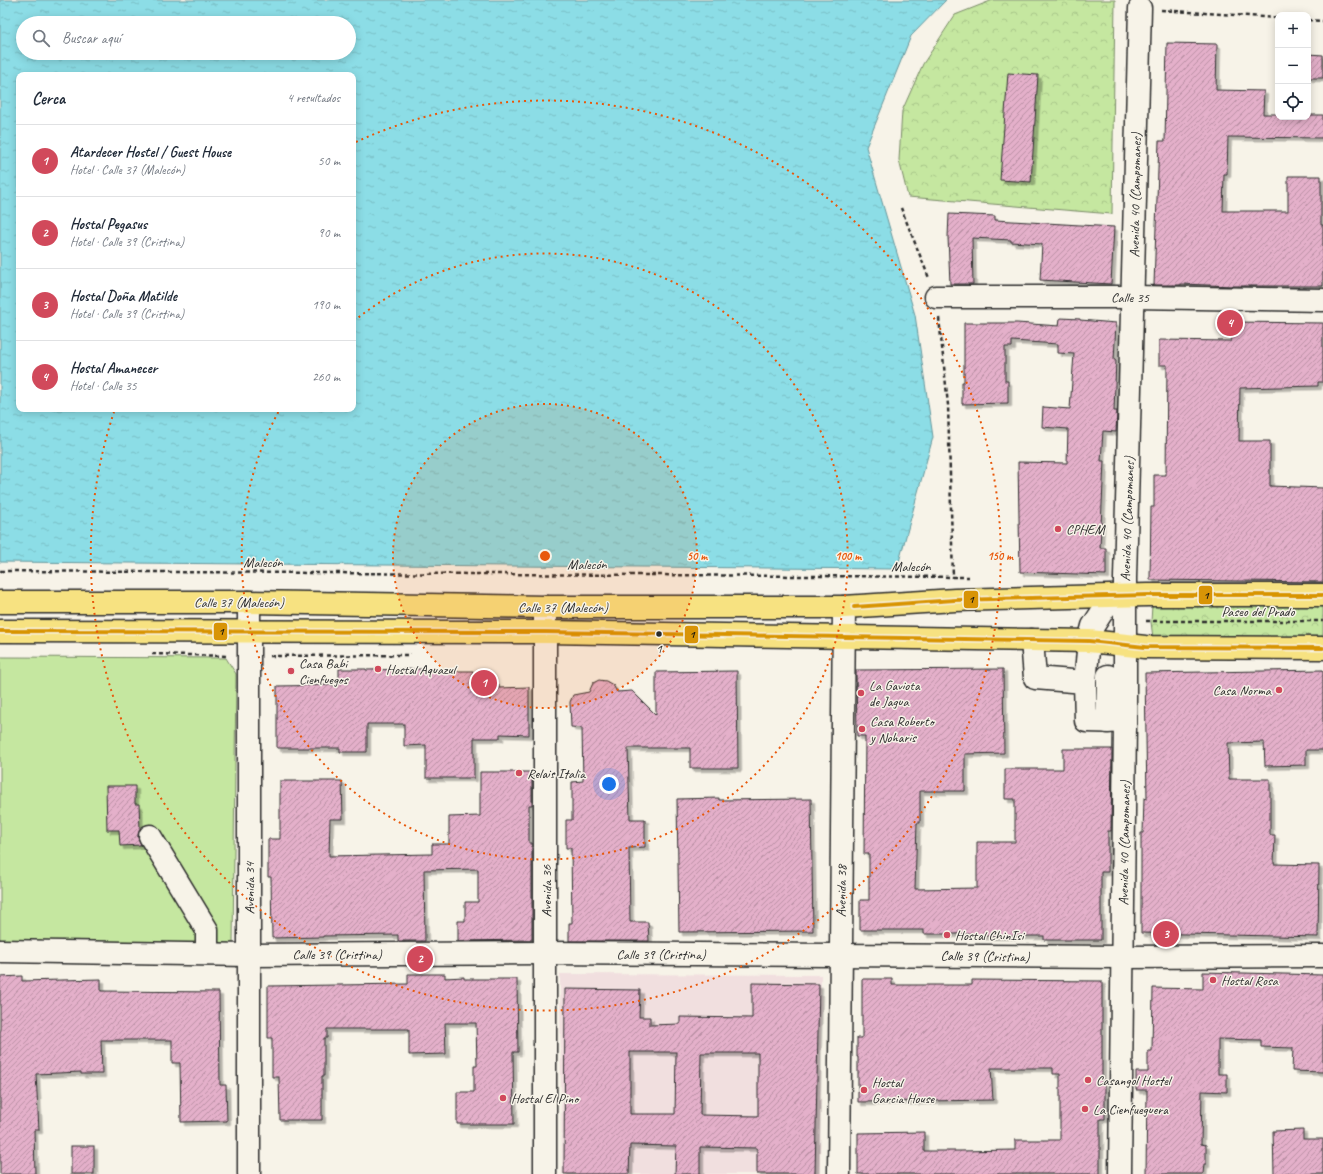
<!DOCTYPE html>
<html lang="es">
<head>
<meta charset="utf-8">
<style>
	:root { --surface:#fff; --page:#f2f2f3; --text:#1f2937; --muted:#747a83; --line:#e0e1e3; --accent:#d1495b }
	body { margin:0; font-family:Caveat,sans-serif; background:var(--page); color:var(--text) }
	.controls { position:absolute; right:12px; top:12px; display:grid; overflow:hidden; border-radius:8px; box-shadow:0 2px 10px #0003 }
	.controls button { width:36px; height:36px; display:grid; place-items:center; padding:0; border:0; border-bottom:1px solid var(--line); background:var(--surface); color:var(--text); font:20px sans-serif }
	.you { position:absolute; left:609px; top:784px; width:14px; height:14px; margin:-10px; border:3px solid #fff; border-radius:50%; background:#1a73e8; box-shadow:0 0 0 6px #1a73e833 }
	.badge { display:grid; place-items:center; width:26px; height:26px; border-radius:50%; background:var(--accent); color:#fff; font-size:13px; font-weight:700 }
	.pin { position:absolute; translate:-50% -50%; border:2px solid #fff; box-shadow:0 1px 4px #0006 }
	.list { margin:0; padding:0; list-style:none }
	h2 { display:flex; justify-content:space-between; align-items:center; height:52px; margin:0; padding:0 16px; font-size:17px }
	h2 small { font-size:13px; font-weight:400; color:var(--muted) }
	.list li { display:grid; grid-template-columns:26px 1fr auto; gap:12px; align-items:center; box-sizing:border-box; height:72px; padding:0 16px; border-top:1px solid var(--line) }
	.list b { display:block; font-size:15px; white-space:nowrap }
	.list p { margin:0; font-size:13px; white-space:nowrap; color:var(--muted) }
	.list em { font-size:13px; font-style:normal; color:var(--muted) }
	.icon { flex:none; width:22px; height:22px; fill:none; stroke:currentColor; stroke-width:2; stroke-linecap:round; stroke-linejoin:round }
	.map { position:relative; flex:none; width:1323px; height:1174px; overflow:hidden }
	.search { position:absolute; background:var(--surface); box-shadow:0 2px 10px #0003; left:16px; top:16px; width:340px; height:44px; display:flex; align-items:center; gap:10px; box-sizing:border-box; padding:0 14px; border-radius:22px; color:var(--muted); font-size:15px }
	.panel { position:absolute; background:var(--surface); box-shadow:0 2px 10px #0003; left:16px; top:72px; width:340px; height:340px; border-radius:8px }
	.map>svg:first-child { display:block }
</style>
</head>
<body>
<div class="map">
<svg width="1323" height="1174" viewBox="0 0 1323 1174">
	<defs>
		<pattern id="forest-crowns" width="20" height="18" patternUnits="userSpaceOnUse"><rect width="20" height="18" fill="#c5e7a0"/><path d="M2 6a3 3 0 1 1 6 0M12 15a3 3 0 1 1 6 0" fill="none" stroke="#a9c68a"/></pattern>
		<pattern id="water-ripples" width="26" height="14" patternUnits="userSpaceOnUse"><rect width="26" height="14" fill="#8cdde6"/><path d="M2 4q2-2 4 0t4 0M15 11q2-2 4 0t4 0" fill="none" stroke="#79bec5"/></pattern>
		<pattern id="building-hatch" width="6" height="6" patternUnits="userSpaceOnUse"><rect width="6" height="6" fill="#e4b0ca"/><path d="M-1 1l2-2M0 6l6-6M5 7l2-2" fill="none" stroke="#b98fa4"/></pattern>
		<filter id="shadow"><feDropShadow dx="3.5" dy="3.5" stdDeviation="0" flood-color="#0004"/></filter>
	</defs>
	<rect width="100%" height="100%" fill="#f7f3e8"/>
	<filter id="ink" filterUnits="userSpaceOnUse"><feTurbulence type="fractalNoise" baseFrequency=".025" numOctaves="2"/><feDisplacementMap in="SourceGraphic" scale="8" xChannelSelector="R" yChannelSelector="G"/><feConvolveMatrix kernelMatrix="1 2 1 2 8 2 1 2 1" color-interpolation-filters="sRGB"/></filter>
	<g filter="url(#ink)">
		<!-- built -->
		<polygon fill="#f1dfdf" points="560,974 821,975 820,1174 562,1174"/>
		<!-- grass -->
		<polygon fill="#c5e7a0" stroke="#788966" points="0,657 226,658 236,674 233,944 0,941"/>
		<!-- forest -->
		<g fill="url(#forest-crowns)" stroke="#788966">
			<polygon points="993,0 1115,0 1112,214 908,197 899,160 902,111 923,64 955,15"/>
			<polygon points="1323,604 1323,640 1153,638 1151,622 1152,605"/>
		</g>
		<!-- water -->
		<path fill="url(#water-ripples)" stroke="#65969b" fill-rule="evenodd" d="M 0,0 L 946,0 L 911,36 L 866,147 L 915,315 L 933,437 L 897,569 L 0,562 ZM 23,23 L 349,23 L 349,53 L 23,53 ZM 19,75 L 353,75 L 353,409 L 19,409 Z"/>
		<!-- building -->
		<g fill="url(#building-hatch)" stroke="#2b2b2b" fill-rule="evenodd" filter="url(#shadow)">
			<polygon points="1167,43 1217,44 1216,90 1264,91 1263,114 1278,114 1278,117 1308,117 1308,115 1323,115 1323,138 1228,137 1227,174 1224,174 1223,211 1288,211 1288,176 1321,176 1321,225 1323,225 1323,286 1234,286 1181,284 1181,285 1154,285 1159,141 1165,141"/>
			<polygon points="1308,54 1323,55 1323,78 1308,78"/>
			<polygon points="1008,73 1038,75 1031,182 1000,180"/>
			<polygon points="949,214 995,216 995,220 1114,227 1111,284 1040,280 1042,244 1011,242 1011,240 972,238 973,284 950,284 948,237"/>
			<polygon points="1060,318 1080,319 1080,320 1116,323 1114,360 1116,360 1114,411 1117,411 1116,432 1103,431 1101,461 1104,461 1100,548 1106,548 1106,575 1020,572 1018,462 1067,463 1068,429 1042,427 1043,407 1070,409 1074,354 1058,353 1058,344 1012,341 1012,347 1005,347 1005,381 1008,381 1008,403 962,404 962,382 964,382 964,323 1017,323 1059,326"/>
			<polygon points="1231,322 1323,323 1323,382 1318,382 1318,386 1240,388 1239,441 1270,441 1270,486 1323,488 1323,582 1150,580 1151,507 1154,507 1154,475 1166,475 1167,365 1159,365 1159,340 1231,341"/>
			<polygon points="339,669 366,669 366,670 424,669 424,671 473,671 473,685 499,685 499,688 529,687 529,735 500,734 500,738 474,738 474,778 426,778 426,745 404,746 404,724 367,724 367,752 340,752 340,748 277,748 277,686 339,685"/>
			<polygon points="1003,669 1004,753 965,754 965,791 920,791 920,823 917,823 915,889 977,888 977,842 1015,842 1015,799 1005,799 1005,769 1063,769 1063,749 1112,749 1111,831 1108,831 1108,872 1101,872 1101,940 1044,940 1044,936 977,936 977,934 924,934 924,930 860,930 860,900 869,900 869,854 864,854 865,736 857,736 856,670"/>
			<polygon points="1323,670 1323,750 1306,750 1306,765 1265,766 1264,742 1228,743 1229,779 1270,779 1270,835 1275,835 1274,864 1319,865 1318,937 1141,933 1141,833 1143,833 1144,798 1147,799 1145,673"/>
			<polygon points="737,671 738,768 690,768 690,748 628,748 630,819 645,819 645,847 629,848 630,922 648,922 649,941 569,941 569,923 572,923 571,848 566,848 566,820 572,820 572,782 583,781 582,728 571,727 570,702 573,695 589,692 593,683 599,680 606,681 613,685 617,692 632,691 656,715 656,672"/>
			<polygon points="480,772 532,772 532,805 529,805 529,843 532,843 532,940 458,941 458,921 465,921 465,902 478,902 478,869 424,870 425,941 398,941 398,935 323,936 323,937 272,938 271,877 268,877 268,839 280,839 280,781 342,781 343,819 330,819 329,856 432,854 432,844 449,844 449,817 480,816"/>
			<polygon points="106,786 135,786 135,804 139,804 140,829 138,837 141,845 120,846 119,830 107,830"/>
			<polygon points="719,798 719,800 811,799 813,931 679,932 677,799"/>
			<polygon points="1203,972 1323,975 1323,1072 1292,1071 1293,1048 1261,1047 1261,1040 1218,1039 1218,1074 1227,1074 1227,1092 1202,1091 1201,1144 1206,1145 1206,1164 1204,1164 1203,1174 1146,1174 1147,1090 1136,1090 1136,1072 1148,1072 1148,1051 1152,1051 1153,988 1203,989"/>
			<polygon points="408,974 445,974 445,978 464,977 464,979 517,979 518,1052 513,1052 514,1124 457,1124 457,1092 474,1092 474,1066 477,1066 476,1023 445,1023 446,1054 409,1055 409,1029 327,1029 327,1038 324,1038 324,1076 322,1076 322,1120 280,1120 279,1077 272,1077 272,1038 268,1038 268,986 408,984"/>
			<polygon points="22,976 22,981 101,979 101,991 219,992 220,1085 226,1085 227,1121 181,1122 180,1063 172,1063 172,1040 101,1040 102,1074 81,1074 81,1072 36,1074 39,1130 34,1130 35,1174 0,1174 0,977"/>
			<polygon points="862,979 892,979 892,985 972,985 972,980 1102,981 1102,1083 1105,1083 1105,1119 1100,1119 1100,1174 858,1174 858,1133 924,1132 924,1151 960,1151 1015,1150 1015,1140 1060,1140 1060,1074 1053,1074 1053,1068 991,1068 993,1100 858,1102 858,1057 857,1057 857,1038 862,1038"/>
			<path d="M 752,983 L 819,984 L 815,1174 L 757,1174 L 757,1148 L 700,1147 L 700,1174 L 675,1174 L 676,1146 L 630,1145 L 629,1174 L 564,1174 L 565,989 L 640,990 L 639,1017 L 650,1017 L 650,1025 L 680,1024 L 680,1017 L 752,1018 ZM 630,1052 L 676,1052 L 675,1114 L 630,1114 ZM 701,1053 L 758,1053 L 758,1116 L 700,1115 Z"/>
			<polygon points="1303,1130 1303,1139 1323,1139 1323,1174 1274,1174 1273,1131"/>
			<rect x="71" y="1146" width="23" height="28"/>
		</g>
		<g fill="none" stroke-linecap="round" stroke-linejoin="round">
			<defs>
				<g id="minor">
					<polyline points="936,297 1133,297 1323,300"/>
					<polyline points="1032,640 1035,678 1085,682 1086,721 1125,722"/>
					<polyline points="1085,682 1089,641 1093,626 1106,606 1125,597"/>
					<polyline points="1108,722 1108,676"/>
					<polyline points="150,836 207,930 207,954"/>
					<polyline points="0,951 249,955 546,953 1122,957 1323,956"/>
					<polyline points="249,1174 249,602"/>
					<polyline points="545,1174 545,607"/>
					<polyline points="839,1174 844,607"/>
					<polyline points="1120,1174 1125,722 1125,578 1140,8"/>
				</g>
				<g id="major">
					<polyline points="0,602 249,602 545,607 844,607 955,600 1147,595 1323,595"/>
					<polyline points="0,631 546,632 1032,640 1089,641 1145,647 1323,648"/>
				</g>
			</defs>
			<!-- minor casing -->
			<use href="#minor" stroke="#2b2b2b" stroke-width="25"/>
			<!-- major casing -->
			<use href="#major" stroke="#2b2b2b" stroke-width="25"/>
			<!-- path -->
			<g stroke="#2b2b2b" stroke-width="2.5" stroke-dasharray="4 3" stroke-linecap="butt">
				<polyline points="1161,10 1278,18"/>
				<polyline points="1308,20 1323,21"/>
				<polyline points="901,208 929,278"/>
				<polyline points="939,318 948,405 953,578"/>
				<polyline points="0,571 969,577"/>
				<polyline points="1146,621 1323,621"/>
				<polyline points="152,654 227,656"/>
				<polyline points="270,656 411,655"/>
			</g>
			<!-- minor -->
			<use href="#minor" stroke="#f7f3e8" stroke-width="22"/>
			<!-- major -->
			<use href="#major" stroke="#f7e281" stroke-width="22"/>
			<defs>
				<g id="bus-1">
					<polyline points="854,607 955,600 1147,595 1323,595"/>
					<polyline points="0,631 546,632 1089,641 1145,647 1323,648"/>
				</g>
			</defs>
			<!-- bus-1 casing -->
			<use href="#bus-1" stroke="#f7f3e8" stroke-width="7"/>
			<!-- bus-1 -->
			<use href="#bus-1" stroke="#d89406" stroke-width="4"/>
		</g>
	</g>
	<!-- distance rings -->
	<circle cx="545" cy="556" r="152" fill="#e8590c" fill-opacity=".12"/>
	<g fill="none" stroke="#e8590c" stroke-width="2" stroke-dasharray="2 4">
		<circle cx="545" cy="556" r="152"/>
		<path d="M354 321A303 303 0 1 1 280 409"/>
		<path d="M356 142A455 455 0 1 1 114 412"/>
	</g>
	<!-- markers -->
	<g fill="#d1495b" stroke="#f7f3e8" stroke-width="1.5">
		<circle cx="1058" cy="529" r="4"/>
		<circle cx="378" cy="669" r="4"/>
		<circle cx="291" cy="671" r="4"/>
		<circle cx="1279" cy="690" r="4"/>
		<circle cx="861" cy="693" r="4"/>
		<circle cx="862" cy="729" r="4"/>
		<circle cx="519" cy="773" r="4"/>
		<circle cx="947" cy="935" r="4"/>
		<circle cx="1213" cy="980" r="4"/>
		<circle cx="1088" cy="1080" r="4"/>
		<circle cx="864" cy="1090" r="4"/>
		<circle cx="503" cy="1098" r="4"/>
		<circle cx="1085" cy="1109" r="4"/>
	</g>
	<circle fill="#2b2b2b" stroke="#f7f3e8" stroke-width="1.5" cx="659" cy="634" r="3.5"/>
	<g text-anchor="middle" stroke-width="3" stroke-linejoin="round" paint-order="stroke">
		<!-- bus labels -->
		<g font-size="13" fill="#2b2b2b" stroke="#f7f3e8">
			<text x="659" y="653">1</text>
		</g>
		<!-- street labels -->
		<g font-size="14" fill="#2b2b2b" stroke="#f7f3e8">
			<text transform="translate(1135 195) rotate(-89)" y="5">Avenida 40 (Campomanes)</text>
			<text x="1130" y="302">Calle 35</text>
			<text transform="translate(1127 519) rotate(-88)" y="5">Avenida 40 (Campomanes)</text>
			<text x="263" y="567">Malecón</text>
			<text x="587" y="569">Malecón</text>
			<text x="911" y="571">Malecón</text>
			<text x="239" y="607">Calle 37 (Malecón)</text>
			<text x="563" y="612">Calle 37 (Malecón)</text>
			<text x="1258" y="616">Paseo del Prado</text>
			<text transform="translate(1124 843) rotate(-89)" y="5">Avenida 40 (Campomanes)</text>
			<text transform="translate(249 888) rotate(-90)" y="5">Avenida 34</text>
			<text transform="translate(546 891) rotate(-90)" y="5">Avenida 36</text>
			<text transform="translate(841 891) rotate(-89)" y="5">Avenida 38</text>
			<text x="337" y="959">Calle 39 (Cristina)</text>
			<text x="661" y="959">Calle 39 (Cristina)</text>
			<text transform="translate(985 956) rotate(1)" y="5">Calle 39 (Cristina)</text>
		</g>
		<!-- poi labels -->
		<g font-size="14" fill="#2b2b2b" stroke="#f7f3e8" text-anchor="start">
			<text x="1066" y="534">CPHEM</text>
			<text x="299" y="668">Casa Babi<tspan x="299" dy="16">Cienfuegos</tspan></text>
			<text x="386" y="674">Hostal Aquazul</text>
			<text x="869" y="690">La Gaviota<tspan x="869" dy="16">de Jagua</tspan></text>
			<text x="1271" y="695" text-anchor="end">Casa Norma</text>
			<text x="870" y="726">Casa Roberto<tspan x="870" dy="16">y Noharis</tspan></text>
			<text x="527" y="778">Relais Italia</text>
			<text x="955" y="940">Hostal ChinIsi</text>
			<text x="1221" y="985">Hostal Rosa</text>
			<text x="1096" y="1085">Casangol Hostel</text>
			<text x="872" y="1087">Hostal<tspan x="872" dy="16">Garcia House</tspan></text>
			<text x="511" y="1103">Hostal El Pino</text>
			<text x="1093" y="1114">La Cienfueguera</text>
		</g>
	</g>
	<circle cx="545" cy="556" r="6" fill="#e8590c" stroke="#f7f3e8" stroke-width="2"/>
	<g font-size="12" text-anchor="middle" font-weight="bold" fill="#e8590c" stroke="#f7f3e8" stroke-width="3" stroke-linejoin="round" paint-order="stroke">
		<text x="697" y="560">50 m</text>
		<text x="848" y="560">100 m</text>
		<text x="1000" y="560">150 m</text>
	</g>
	<g stroke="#f7f3e8" stroke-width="1.5">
		<rect x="1198" y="585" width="15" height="20" rx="4" fill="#d89406"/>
		<rect x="963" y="590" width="16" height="19" rx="4" fill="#d89406"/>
		<rect x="213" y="622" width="15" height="19" rx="4" fill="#d89406"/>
		<rect x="684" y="625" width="15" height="19" rx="4" fill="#d89406"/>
	</g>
	<g font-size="11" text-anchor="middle" font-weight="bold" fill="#111">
		<text x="1206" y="599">1</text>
		<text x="971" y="603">1</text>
		<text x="221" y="635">1</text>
		<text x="692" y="638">1</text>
	</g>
</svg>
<div class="controls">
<button>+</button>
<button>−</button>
<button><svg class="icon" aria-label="locate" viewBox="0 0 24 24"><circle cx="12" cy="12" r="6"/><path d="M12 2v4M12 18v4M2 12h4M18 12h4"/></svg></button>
</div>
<div class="you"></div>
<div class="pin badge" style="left:484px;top:683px">1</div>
<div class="pin badge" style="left:420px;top:959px">2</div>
<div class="pin badge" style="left:1166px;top:934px">3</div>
<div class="pin badge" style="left:1230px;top:323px">4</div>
<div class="search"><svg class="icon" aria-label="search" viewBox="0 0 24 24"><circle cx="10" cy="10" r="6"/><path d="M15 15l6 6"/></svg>Buscar aquí</div>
<section class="panel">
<h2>Cerca<small>4 resultados</small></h2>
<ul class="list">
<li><span class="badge">1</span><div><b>Atardecer Hostel / Guest House</b><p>Hotel · Calle 37 (Malecón)</p></div><em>50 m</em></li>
<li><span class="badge">2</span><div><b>Hostal Pegasus</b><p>Hotel · Calle 39 (Cristina)</p></div><em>90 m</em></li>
<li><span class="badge">3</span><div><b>Hostal Doña Matilde</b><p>Hotel · Calle 39 (Cristina)</p></div><em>190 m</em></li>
<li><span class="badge">4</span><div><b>Hostal Amanecer</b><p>Hotel · Calle 35</p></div><em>260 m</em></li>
</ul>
</section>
</div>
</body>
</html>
